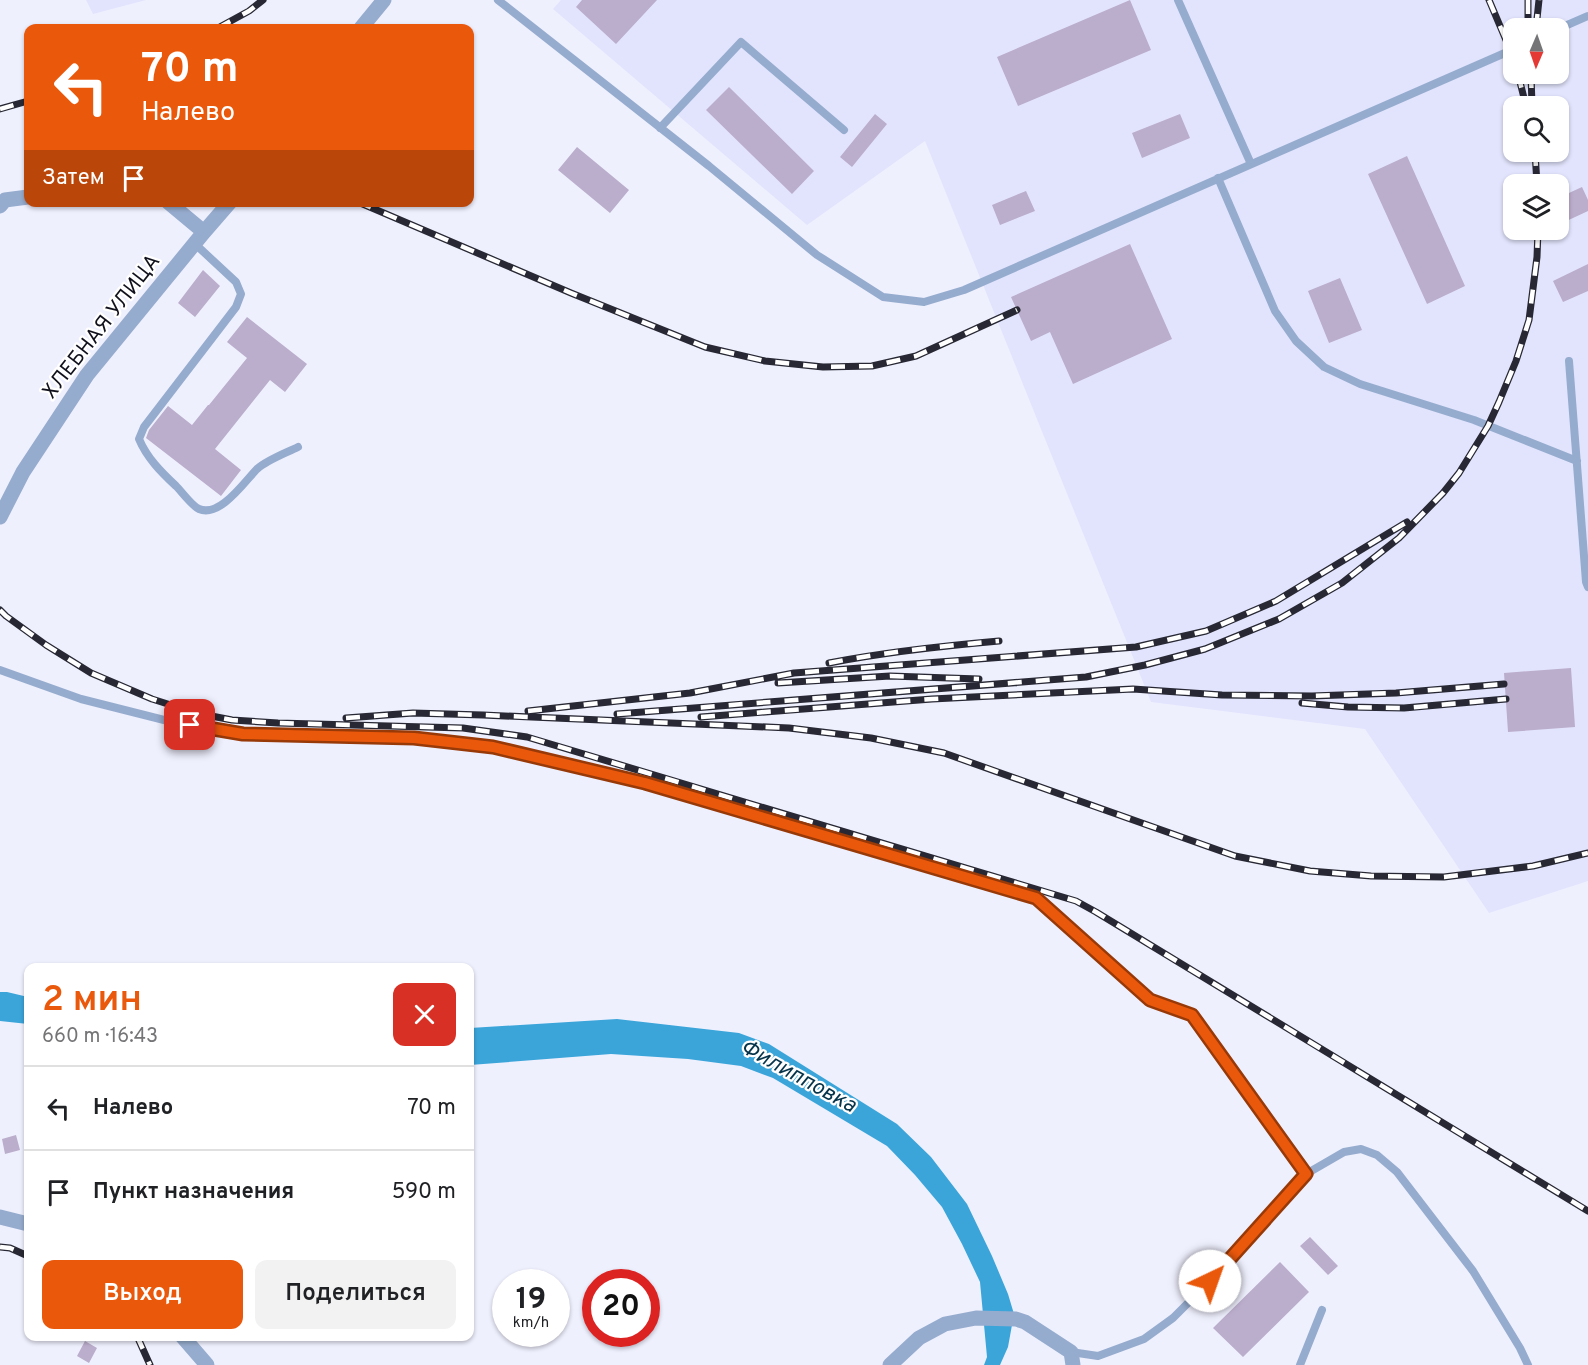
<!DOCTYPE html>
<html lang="ru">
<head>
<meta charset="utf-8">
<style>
	body { margin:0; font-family:Overpass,sans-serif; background:#f2f2f2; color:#202124; height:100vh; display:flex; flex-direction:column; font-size:22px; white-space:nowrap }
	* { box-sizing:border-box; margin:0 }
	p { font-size:20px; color:#757577 }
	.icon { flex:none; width:33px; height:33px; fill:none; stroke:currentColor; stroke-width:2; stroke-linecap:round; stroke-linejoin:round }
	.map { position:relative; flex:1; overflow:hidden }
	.sheet { position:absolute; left:24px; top:963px; width:450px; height:378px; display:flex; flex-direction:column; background:#fff; border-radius:12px; box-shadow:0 2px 4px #0004 }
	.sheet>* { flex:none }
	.top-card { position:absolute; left:24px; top:24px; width:450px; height:183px; border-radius:12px; box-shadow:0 2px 4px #0004; background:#ea580c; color:#fff; overflow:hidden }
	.needle { width:39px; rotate:182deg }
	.tools { position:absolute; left:1503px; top:18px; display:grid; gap:12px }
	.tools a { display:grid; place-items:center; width:66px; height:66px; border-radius:12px; background:#fff; box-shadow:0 2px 4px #0004; font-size:30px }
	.speed { position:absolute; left:492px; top:1269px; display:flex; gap:12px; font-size:30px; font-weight:700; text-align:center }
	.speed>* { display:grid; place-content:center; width:78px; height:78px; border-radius:50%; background:#fff; box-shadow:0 2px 4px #0004; line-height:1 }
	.speed small { font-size:15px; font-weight:400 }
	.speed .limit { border:9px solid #d22; background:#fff; color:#111 }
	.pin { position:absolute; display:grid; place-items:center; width:51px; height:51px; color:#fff; margin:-26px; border-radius:12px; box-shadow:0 3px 9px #0006 }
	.me { position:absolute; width:66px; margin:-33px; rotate:42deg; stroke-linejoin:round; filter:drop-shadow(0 0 4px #0008) }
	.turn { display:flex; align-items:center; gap:21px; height:126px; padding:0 18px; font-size:27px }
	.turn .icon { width:78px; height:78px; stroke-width:2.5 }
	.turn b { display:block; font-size:42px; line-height:51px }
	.then { display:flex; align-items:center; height:57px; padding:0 18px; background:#0003; gap:12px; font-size:22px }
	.round { display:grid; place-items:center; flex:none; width:63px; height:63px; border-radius:12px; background:#f2f2f2 }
	.headline { display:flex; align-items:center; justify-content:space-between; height:102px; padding:0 18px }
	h1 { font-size:36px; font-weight:600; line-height:45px; color:#ea580c }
	.cta { display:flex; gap:12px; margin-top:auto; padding:12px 18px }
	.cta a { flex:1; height:69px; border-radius:12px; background:#ea580c; color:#fff; font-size:24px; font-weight:600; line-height:69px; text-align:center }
	.cta a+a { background:#f2f2f2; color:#202124 }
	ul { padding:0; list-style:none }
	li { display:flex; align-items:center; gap:18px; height:84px; padding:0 18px; border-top:2px solid #e0e0e0 }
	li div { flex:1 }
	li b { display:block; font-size:22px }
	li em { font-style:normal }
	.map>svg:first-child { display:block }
</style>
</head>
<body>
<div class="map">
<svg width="1588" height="1365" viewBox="0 0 1588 1365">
	<rect width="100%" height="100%" fill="#eff0fe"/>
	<path fill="#e2e4fd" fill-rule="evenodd" d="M86,0h60l-53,14z
		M561,0h1027v881l-99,32 -124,-184 -214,-27 -226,-561 -118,84 -254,-216zM1514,28h44v46h-44zM1514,106h44v46h-44zM1514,184h44v46h-44z"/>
	<path fill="#3ba5da" d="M0,992h7l21,5v27l-28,-3z
		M617,1019l122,14 30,11 128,80 34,33 36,47 25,52 16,38 6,20 -6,33 -8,18h-16l3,-8 -7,-75 -18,-38 -20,-37 -27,-32 -28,-29 -114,-68 -32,-12 -53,-7 -77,-5 -141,11v-37z"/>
	<path fill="#bbadcc" d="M582,0h75l-41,44 -40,-37z
		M1130,0l21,50 -133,56 -21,-49z
		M729,87l85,84 -22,23 -86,-84z
		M875,114l12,10 -35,43 -12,-10z
		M1180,114l10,24 -48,20 -10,-25z
		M577,147l52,43 -19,23 -52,-43z
		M1407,156l58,130 -38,18 -59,-130z
		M1582,187l6,13v11l-30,14v-27z
		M1026,191l9,20 -35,14 -8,-20z
		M1130,244l42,95 -99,45 -23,-52 -19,9 -20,-44z
		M1588,264v27l-25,11 -10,-21z
		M203,270l17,16 -25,31 -17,-14z
		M1340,278l22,52 -33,13 -21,-52z
		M247,317l60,47 -22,28 -15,-12 -55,69 26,21 -20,26 -75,-58 3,-8 19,-24 24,19 16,-20h1l38,-47 -20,-16z
		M1571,668l4,59 -67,5 -4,-59z
		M16,1135l4,15 -15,4 -3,-15z
		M1310,1237l28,29 -10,9 -28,-29z
		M1280,1262l29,30 -66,65 -30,-29z
		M85,1341l12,7 -8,15 -12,-7z"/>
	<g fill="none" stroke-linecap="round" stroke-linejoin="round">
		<path stroke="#96acce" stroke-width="8" d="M498,0l211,166 108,89 66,42 41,5 40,-12 550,-241
			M1178,0l73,164
			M1558,29l30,-13
			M660,128l81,-86 103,88
			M1218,178l57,133 21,30 28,26 36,17 114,36 103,41
			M194,243l42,39 5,12 -5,13 -92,120 -5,12c8,19 22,33 37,47 6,6 16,20 23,23 21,9 46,-28 58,-40 10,-9 29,-16 41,-22
			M1569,361l17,221 2,5
			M0,670l81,29 91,23 71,12 171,4 79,9 152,36 391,115 114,102 42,15 114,159
			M1071,1352l27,4 46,-17 29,-21 37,-37 96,-107 38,-22 17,-3 16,6 20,17 76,99 47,77 8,17
			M1300,1365l22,-55"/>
		<path stroke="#96acce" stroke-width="15" d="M361,28l23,-28
			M168,202l36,30
			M0,206l5,-6 23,-3
			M0,517l23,-45 64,-97 117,-143 26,-30
			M0,1217l28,7
			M182,1336l25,29
			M890,1365l29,-27 26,-14 31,-6 40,1 9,3 46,30 2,13"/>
		<defs>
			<path id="rail" d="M1489,0l25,59
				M1528,0v28
				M218,28l31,-17 14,-11
				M1536,28l3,-28
				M1518,74l8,32
				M1531,74l1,32
				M0,109l28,-8
				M1535,152l2,32
				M358,202l213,91 134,54 60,14 58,6 49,-1 44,-10 101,-46
				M0,610l6,6 40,29 45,28 61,26 44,14 36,7 46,3 185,5 64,9 549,164 20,11 492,299
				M829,663c56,-11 113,-17 170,-22
				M778,683l112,-7 89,3
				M1302,703l46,4 56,1 102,-9
				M528,711l162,-18 104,-20 342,-26 70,-16 70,-30 131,-79
				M617,714l469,-37 59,-12 60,-16 74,-30 63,-36 57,-45 44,-45 16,-20 29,-47 11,-24 17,-41 13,-41 8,-63 1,-27
				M701,717l231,-18 201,-10 89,6 90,1 84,-3 108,-9
				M346,718l67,-5 70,2 306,13 82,10 73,15 291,103 75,15 61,5 73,1 89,-11 55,-13
				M0,1247l10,1 18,8
				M137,1336l13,29"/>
		</defs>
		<use href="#rail" stroke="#272833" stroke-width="7"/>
		<use href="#rail" stroke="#fff" stroke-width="4.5" stroke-dasharray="14" stroke-linecap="butt"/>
	</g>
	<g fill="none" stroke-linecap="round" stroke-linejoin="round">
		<defs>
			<path id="route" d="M190,725l53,9 171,4 79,9 152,36 391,115 114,102 42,15 114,159 -96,107"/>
		</defs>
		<use href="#route" stroke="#983908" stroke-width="15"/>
		<use href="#route" stroke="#ea580c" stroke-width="10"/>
	</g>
	<g text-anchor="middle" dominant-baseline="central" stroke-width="4.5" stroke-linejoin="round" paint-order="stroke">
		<g font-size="21" fill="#10111c" stroke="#fff">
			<text transform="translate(102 327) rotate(-52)">ХЛЕБНАЯ УЛИЦА</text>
		</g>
		<g font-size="22" font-style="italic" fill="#06344a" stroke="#fff">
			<text transform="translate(798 1077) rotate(29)">Филипповка</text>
		</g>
	</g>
</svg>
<div class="tools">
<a><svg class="needle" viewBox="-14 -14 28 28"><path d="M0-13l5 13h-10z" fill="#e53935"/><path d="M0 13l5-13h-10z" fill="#757577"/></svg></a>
<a><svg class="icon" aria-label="search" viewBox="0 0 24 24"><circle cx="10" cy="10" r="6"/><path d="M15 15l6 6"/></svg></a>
<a><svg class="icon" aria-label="layers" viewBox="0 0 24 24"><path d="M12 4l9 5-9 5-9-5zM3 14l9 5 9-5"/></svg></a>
</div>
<div class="speed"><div>19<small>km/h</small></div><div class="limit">20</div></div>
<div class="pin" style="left:190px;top:725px;background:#d93025"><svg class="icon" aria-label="arrive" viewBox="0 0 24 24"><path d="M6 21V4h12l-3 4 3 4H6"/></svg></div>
<svg class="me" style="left:1210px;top:1281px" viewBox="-20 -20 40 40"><circle r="19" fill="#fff"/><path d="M0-13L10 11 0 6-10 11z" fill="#ea580c"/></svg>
<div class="top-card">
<div class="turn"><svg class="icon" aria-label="left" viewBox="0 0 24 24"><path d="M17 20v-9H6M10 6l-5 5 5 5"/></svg><div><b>70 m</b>Налево</div></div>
<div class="then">Затем<svg class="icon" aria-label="arrive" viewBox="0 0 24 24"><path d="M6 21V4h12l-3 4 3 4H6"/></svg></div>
</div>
<section class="sheet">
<div class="headline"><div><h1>2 мин</h1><p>660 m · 16:43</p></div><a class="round" style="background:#d93025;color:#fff"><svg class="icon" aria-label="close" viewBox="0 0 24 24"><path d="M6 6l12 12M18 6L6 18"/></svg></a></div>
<ul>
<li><svg class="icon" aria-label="left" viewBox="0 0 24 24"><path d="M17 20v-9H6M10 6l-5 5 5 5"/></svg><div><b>Налево</b></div><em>70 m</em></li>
<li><svg class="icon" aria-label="arrive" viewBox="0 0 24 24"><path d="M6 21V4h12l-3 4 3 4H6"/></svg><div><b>Пункт назначения</b></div><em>590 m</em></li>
</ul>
<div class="cta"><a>Выход</a><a>Поделиться</a></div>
</section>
</div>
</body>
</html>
